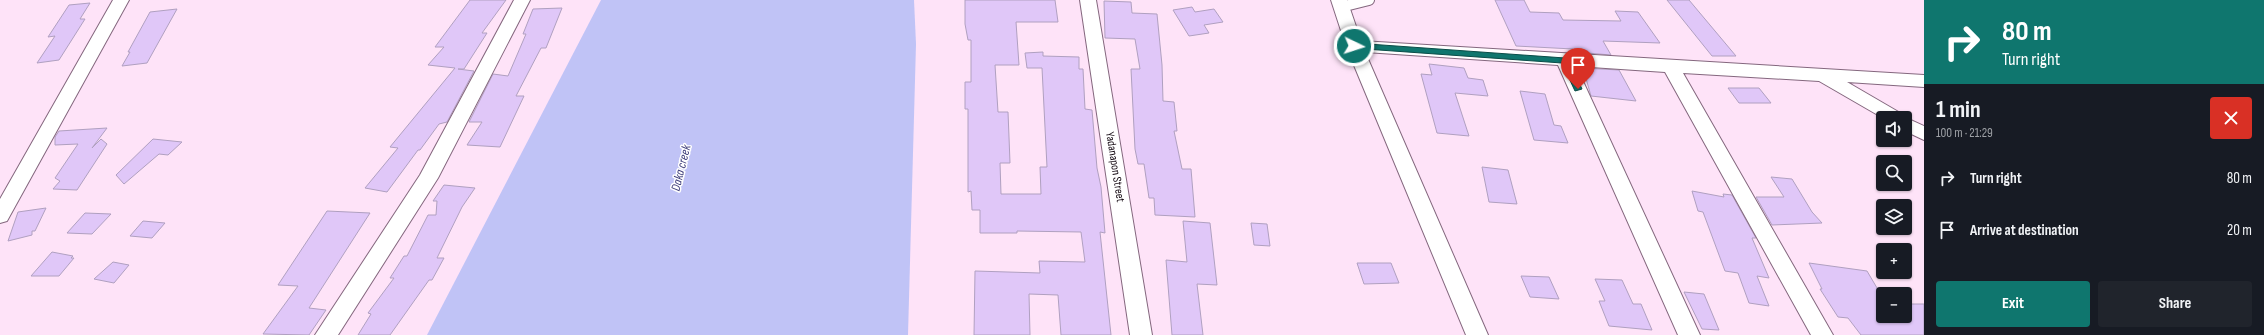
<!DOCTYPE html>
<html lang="en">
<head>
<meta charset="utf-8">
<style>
	body { margin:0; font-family:"Sofia Sans Condensed",sans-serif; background:#20242c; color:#f1f3f6; height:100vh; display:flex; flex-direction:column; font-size:15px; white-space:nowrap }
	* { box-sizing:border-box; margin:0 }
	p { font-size:13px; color:#9ea1a6 }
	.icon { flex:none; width:22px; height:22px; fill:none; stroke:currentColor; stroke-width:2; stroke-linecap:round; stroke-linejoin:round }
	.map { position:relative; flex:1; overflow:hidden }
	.details { display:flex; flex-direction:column; background:#171b24; width:340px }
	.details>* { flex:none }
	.guide { background:#0f766e; color:#fff; overflow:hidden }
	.buttons { position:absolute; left:1876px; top:111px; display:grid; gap:8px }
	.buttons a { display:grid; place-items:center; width:36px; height:36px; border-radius:4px; background:#171b24; box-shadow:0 1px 3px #0004; font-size:20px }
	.pin { position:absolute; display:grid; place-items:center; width:34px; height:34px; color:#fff; margin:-41px -17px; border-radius:50% 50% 50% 0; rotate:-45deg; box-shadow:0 0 4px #0007 }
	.pin .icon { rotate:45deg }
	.me { position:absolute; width:44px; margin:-22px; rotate:94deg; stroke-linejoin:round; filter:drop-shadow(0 0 3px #0008) }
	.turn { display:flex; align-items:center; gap:14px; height:84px; padding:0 12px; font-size:18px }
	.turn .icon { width:52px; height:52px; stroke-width:2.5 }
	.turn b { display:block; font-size:28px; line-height:34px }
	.round { display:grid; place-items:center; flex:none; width:42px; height:42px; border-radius:4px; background:#20242c }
	.summary { display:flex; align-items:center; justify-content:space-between; height:68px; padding:0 12px }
	h1 { font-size:24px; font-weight:700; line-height:30px }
	.button { display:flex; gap:8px; margin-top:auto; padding:8px 12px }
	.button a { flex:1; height:46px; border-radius:4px; background:#0f766e; color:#fff; font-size:16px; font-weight:700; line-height:46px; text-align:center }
	.button a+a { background:#20242c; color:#f1f3f6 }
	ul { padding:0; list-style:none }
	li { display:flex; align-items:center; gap:12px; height:52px; padding:0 12px }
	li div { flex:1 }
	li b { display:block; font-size:15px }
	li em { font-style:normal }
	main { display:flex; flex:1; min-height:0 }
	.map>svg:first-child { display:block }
</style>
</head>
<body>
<main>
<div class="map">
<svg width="1924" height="335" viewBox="0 0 1924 335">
	<rect width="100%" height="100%" fill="#fee3f8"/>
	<path fill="#c0c3f6" d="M601,0h313l2,44 -8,291h-481z"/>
	<path fill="#e0c7f8" stroke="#b0a0c0" d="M470,0h36l-24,33h5l-23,36h-6l16,2 -27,51 -8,2 -19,26h-2l-31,42 -22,-4 33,-40 -8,-1 65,-79 -27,-3 16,-18h-9z
		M965,0h90l3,22h-42l3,43h-24l3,47h10l1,25 1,26h-10l1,31h40l-1,-27h7l-5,-99h-15l-2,-15 18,-1v4l36,1v12h4l2,40 7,1 5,58 4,19 4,46 -5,-1 11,103h-50l-3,-40 -29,-1 1,41h-56l1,-64 65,2 -1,-12 46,1 -4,-30 -64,-1v2h-37v-23h-8l-1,-19 -3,1v-83h-3v-27h6v-42h-3l-3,-16z
		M1495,0h29l6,12 29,1 4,7 58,1 -6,-10 23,1 22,31 -57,-2 8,14 -36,-3 -2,-3 -57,-3z
		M1667,0h22l47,56h-24z
		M1104,1l27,1 1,11 25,1 5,51 1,36 11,1 3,29h-3l8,38h9l4,48 -40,-2 -1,-17h-5l-5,-34h-6l-3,-15 -4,-80h9l-5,-30 -30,-1z
		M90,3l-10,16h5l-26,41 -22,3 18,-27 -7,1 21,-32z
		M1192,7l3,5 19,-3 9,13 -19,3 5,8 -20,3 -16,-26z
		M562,8l-16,40h-5l-25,48h8l-24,51 -33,-2 15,-23h-13l24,-48 15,2 18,-42h-3l10,-25z
		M177,9l-30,54 -25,3 8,-14h-2l22,-40z
		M1429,64l35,4 4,10 15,2 5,16 -33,-3 14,43 -32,-3 -16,-59 11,1z
		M1583,68l36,2 17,31 -45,-5z
		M1728,88h31l12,15h-32z
		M1520,91l25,3 9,31 7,1 7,17 -34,-3z
		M107,128l-15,20 9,-9 6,5 -30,46 -24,-1 7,-8 -5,-3 23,-34 -23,1v-8l4,-6z
		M153,139l29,3 -14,13 -9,-1 -35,30 -8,-9z
		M1482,167l26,3 9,34 -28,-2z
		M1771,177l21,2 20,33 10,11 -50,2 -16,-28h28z
		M444,185l31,3 -13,19 -25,51h7l-12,22h-3l-39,55h-32l13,-21 -3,-1 26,-35h-4l14,-22h3l21,-41h8l1,-14h-4z
		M1692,191l32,6 -1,-3 9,1 24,43h-4l17,40 -12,-2 12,30 -20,-3 -11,-30 -13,-2 -22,-59 -5,-1z
		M46,208l-11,23h-3v4l-24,6 10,-29z
		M327,211l43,2 -61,95 17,2 -17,25 -46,-1 35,-48 -20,-1z
		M85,213l26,1 -19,20 -25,-1z
		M143,221l22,2 -13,15 -22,-2z
		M1183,221l27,2 7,62 -20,-1 6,51h-31l-6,-75 21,2z
		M1251,223l16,1 3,22 -16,-1z
		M52,252l21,4 -2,2h3l-15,18h-28z
		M113,262l16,3 -15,18 -20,-4z
		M1357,263h34l8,20 -35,1z
		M1809,263l58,8 13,22 5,1h-2v22h22v-12h19v31h-63l-13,-17 -10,-1 -18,-28h2z
		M1521,276l28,1 10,22 -29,-2z
		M1595,279l27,1 11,24h8l11,26 -43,-4 -10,-25h6z
		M1684,292l20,2 15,36 -17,-1z"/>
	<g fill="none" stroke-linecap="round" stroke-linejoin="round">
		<defs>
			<path id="lane" d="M1341,7l28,-7"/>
			<path id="street" d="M113,0h16l-122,221 -7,2v-24z
				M514,0h16l-92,178 -100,157h-23l105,-160z
				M1080,0h16l56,335h-22z
				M1331,0h16l14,41 563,34v12l-77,-5 55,32 2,3 20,9v14l-19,-9v-13h-22l-64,-37 -136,-8 150,262h-22l-146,-263 -89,-6 124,269h-22l-120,-270 -193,-13 123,283h-22l-120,-289z"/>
		</defs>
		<use href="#lane" stroke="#84677e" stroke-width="12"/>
		<use href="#street" stroke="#84677e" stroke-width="2"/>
		<use href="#lane" stroke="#fff" stroke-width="10"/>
		<use href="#street" fill="#fff" fill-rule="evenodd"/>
	</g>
	<path fill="#0f766e" stroke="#0a4d48" d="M1354,43l211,15 4,3 13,28 -7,2 -13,-28 -211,-15v-4z"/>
	<g text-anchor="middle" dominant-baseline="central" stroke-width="3" stroke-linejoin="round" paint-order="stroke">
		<g font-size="12" fill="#140912" stroke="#fff">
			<text transform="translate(1115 167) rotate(81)">Yadanapon Street</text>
		</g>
		<g font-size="13" font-style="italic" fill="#3d3c79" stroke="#fff">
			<text transform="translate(681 168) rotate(-76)">Daka creek</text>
		</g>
	</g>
</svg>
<div class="buttons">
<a><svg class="icon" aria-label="sound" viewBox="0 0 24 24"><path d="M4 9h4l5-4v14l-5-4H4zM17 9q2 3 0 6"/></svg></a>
<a><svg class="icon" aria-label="search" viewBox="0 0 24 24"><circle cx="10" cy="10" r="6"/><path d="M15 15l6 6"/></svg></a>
<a><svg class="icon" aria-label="layers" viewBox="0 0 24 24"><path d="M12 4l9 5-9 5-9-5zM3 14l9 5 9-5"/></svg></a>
<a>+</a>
<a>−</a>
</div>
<div class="pin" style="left:1578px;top:89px;background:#d93025"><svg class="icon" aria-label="arrive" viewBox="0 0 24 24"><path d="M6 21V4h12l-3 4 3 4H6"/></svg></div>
<svg class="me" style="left:1354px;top:46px" viewBox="-20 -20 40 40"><circle r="17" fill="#0f766e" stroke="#fff" stroke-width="3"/><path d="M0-11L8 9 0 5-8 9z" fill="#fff"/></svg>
</div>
<section class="details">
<div class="guide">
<div class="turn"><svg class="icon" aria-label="right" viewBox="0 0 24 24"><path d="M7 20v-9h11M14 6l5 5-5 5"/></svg><div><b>80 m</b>Turn right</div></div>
</div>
<div class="summary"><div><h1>1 min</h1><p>100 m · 21:29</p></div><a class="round" style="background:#d93025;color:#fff"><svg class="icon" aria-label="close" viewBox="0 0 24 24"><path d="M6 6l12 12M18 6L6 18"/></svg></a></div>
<ul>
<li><svg class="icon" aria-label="right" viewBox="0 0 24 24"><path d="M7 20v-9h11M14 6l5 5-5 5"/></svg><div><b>Turn right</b></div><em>80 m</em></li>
<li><svg class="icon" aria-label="arrive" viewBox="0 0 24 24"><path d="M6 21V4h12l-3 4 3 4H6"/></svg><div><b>Arrive at destination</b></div><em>20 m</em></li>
</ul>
<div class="button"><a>Exit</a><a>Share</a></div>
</section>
</main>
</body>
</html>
